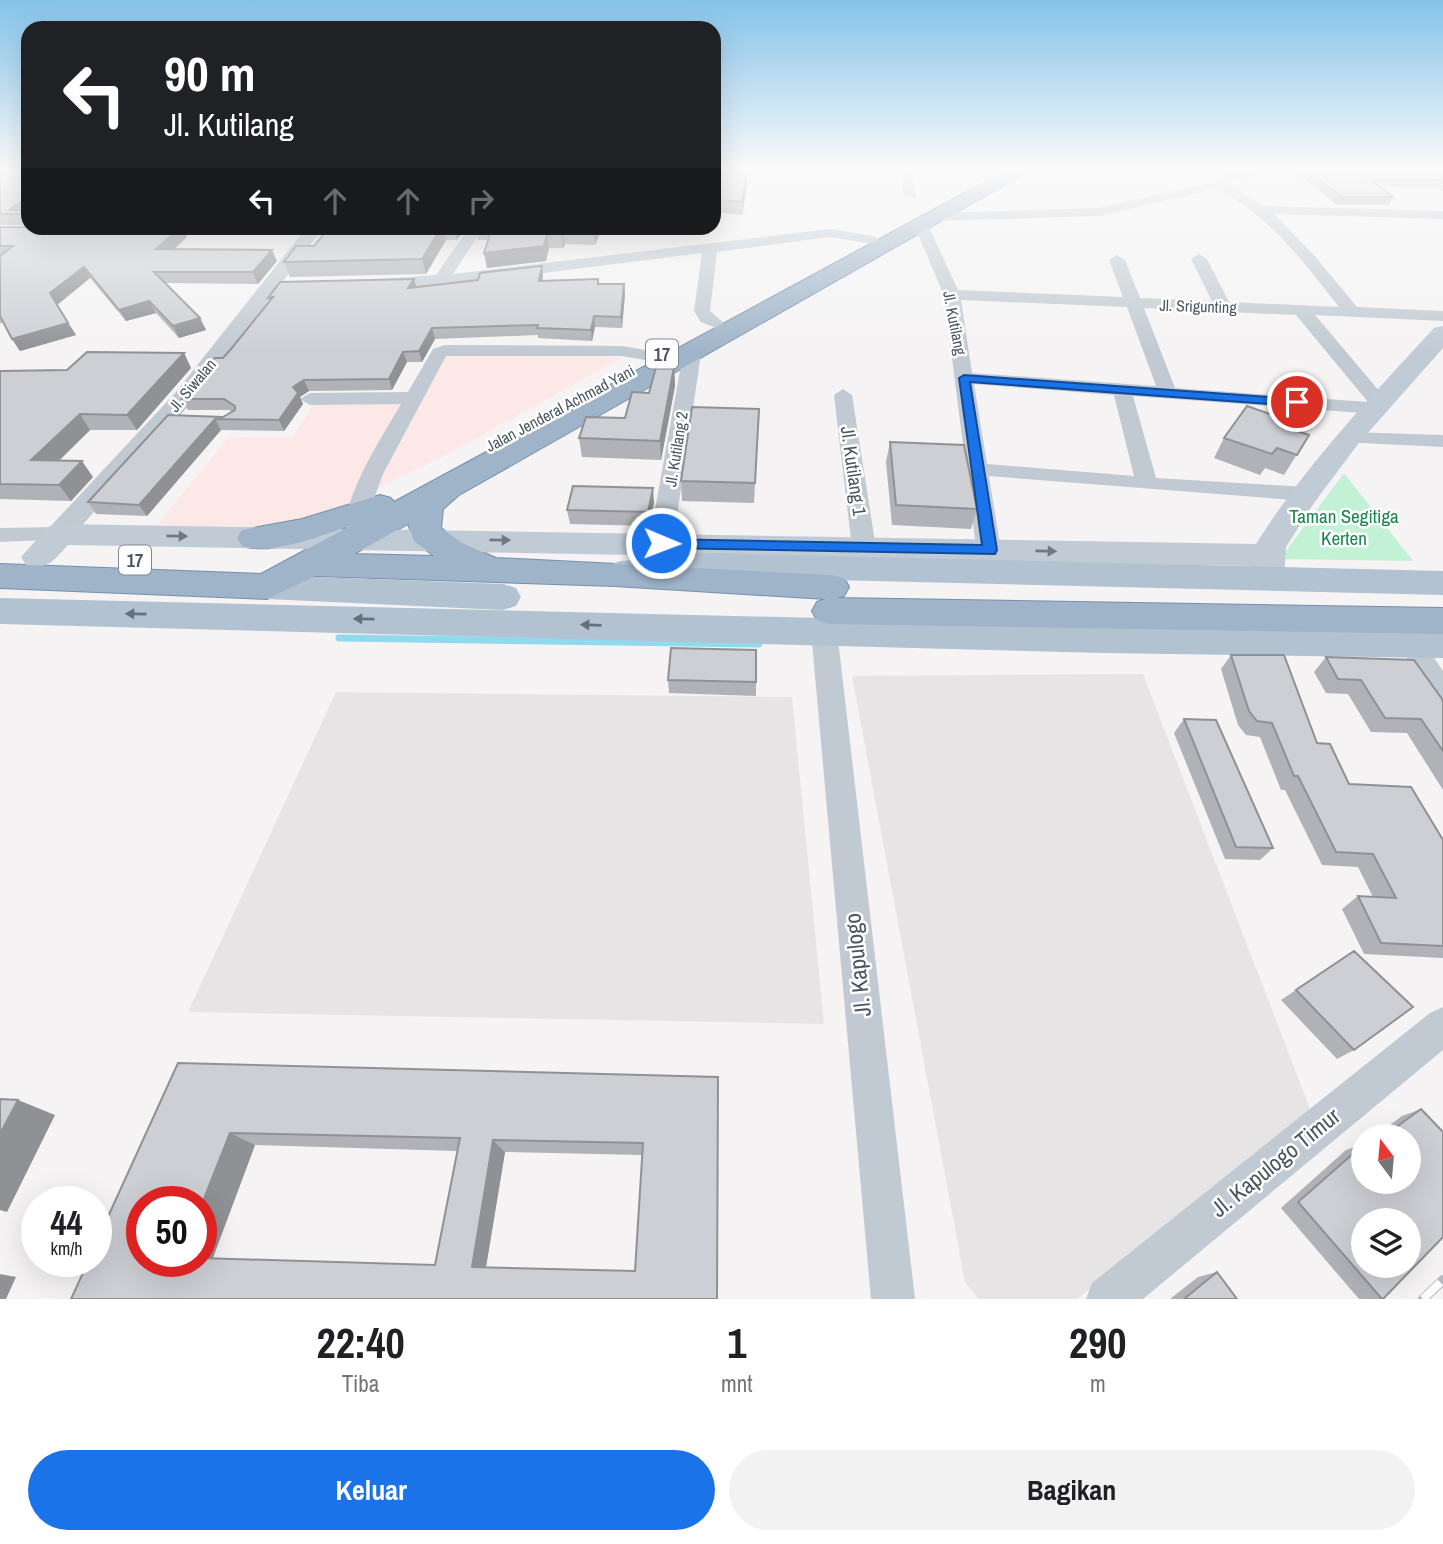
<!DOCTYPE html>
<html lang="id">
<head>
<meta charset="utf-8">
<style>
	body { margin:0; font-family:"Archivo Narrow",sans-serif; background:#f2f2f2; color:#202124; height:100vh; display:flex; flex-direction:column; font-size:26px; white-space:nowrap }
	* { box-sizing:border-box; margin:0 }
	p { font-size:23px; color:#757577 }
	.icon { flex:none; width:38px; height:38px; fill:none; stroke:currentColor; stroke-width:2; stroke-linecap:round; stroke-linejoin:round }
	.map { position:relative; height:1299px; overflow:hidden }
	.details { display:flex; flex-direction:column; background:#fff; flex:1 }
	.details>* { flex:none }
	.hud { position:absolute; left:21px; top:21px; width:700px; height:214px; border-radius:21px; box-shadow:0 7px 28px #0002; background:#202124; color:#fff; overflow:hidden }
	.needle { width:46px; rotate:344deg }
	.controls { position:absolute; left:1351px; top:1124px; display:grid; gap:14px }
	.controls a { display:grid; place-items:center; width:70px; height:70px; border-radius:50%; background:#fff; box-shadow:0 7px 28px #0002; font-size:35px }
	.speed { position:absolute; left:21px; top:1186px; display:flex; gap:14px; font-size:35px; font-weight:700; text-align:center }
	.speed>* { display:grid; place-content:center; width:91px; height:91px; border-radius:50%; background:#fff; box-shadow:0 7px 28px #0002; line-height:1 }
	.speed small { font-size:18px; font-weight:400 }
	.speed .limit { border:10px solid #d22; background:#fff; color:#111 }
	.pin { position:absolute; display:grid; place-items:center; width:60px; height:60px; color:#fff; margin:-30px; border:4px solid #fff; border-radius:50%; box-shadow:0 2px 7px #0007 }
	.me { position:absolute; width:77px; margin:-38px; rotate:91deg; stroke-linejoin:round; filter:drop-shadow(0 0 5px #0008) }
	.turn { display:flex; align-items:center; gap:24px; height:147px; padding:0 28px; font-size:32px }
	.turn .icon { width:91px; height:91px; stroke-width:2.5 }
	.turn b { display:block; font-size:49px; line-height:60px }
	.lanes { display:flex; align-items:center; height:66px; padding:0 28px; background:#0003; justify-content:center; gap:35px; direction:ltr }
	.lanes .off { opacity:.35 }
	.eta { display:flex; justify-content:space-evenly; align-items:center; height:119px; text-align:center }
	.eta b { font-size:42px; font-weight:700; line-height:49px }
	.action { display:flex; gap:14px; margin-top:auto; padding:14px 28px }
	.action a { flex:1; height:80px; border-radius:42px; background:#1a73e8; color:#fff; font-size:28px; font-weight:700; line-height:80px; text-align:center }
	.action a+a { background:#f2f2f2; color:#202124 }
	.map>svg:first-child { display:block }
</style>
</head>
<body>
<div class="map">
<svg width="1443" height="1299" viewBox="0 0 1443 1299">
	<rect width="100%" height="100%" fill="#f5f3f3"/>
	<path fill="#e6e4e5" d="M1143,674l169,440 -235,185h-98l-14,-17 -113,-606z
		M336,692l456,5 32,327 -636,-12z"/>
	<path fill="#fce8e6" d="M447,355l176,2 -177,98 -149,73 -140,-3 72,-88 63,1 24,-37 100,2z"/>
	<path fill="#c3f1d5" d="M1344,473l69,88 -133,-2z"/>
	<g fill="none" stroke-linecap="round" stroke-linejoin="round">
		<path stroke="#90daee" stroke-width="7" d="M339,638l420,6"/>
		<defs>
			<path id="trunk" d="M1005,171h24l-570,324 -16,14 -2,19 21,15 34,15 335,17 13,3 5,9 -5,9 -8,2 607,10v26l-613,-10 -13,-4 -5,-9 5,-9 9,-3 -211,-13 -300,-10 -48,23 -267,-11v-24l261,10 91,-49c-32,11 -77,30 -110,21l-5,-8 5,-8 60,-11 78,-24 11,3 3,4zM408,524l6,17 20,15 -80,-2z"/>
		</defs>
		<use href="#trunk" stroke="#7690ad" stroke-width="2"/>
		<path fill="#c1cad2" fill-rule="evenodd" d="M901,171h12l3,28 -12,-3z
			M1275,171l-41,8 -6,5 36,22 179,5v8l-169,-5 39,40 44,53 86,4v10l-128,-6 71,84 3,4 -7,9 -7,2 -242,-18 23,82 150,9 11,7 -11,7 -317,-25 10,63 9,33 -4,6h-16l-13,-39 -31,-244 -30,-70 2,-3 12,3 30,65 165,7 -14,-37 8,-5 8,5 15,38 72,3 -21,-42 8,-5 8,5 22,43 110,5c-36,-46 -69,-91 -122,-118l-119,27 -163,5 -7,-4 7,-4 163,-5 117,-26 15,-10zM961,300l166,7 29,79 -184,-13zM1144,308l152,7 72,87 -193,-14zM974,384l140,11 20,81 -147,-12z
			M144,228h173l2,2 -7,4h-163l-5,-1z
			M469,228h14l-30,46 377,-45 43,7 7,4 -7,4 -43,-7 -113,15 -7,59 14,12 -8,5 -15,-6 -7,-11 8,-58 -262,33 -61,3 -8,-5 8,-5 57,-4z
			M445,345l177,1 41,7 3,4 -9,5 -35,-6h-176l-63,118 -13,36v26l-4,5h-16c-19,-29 36,-110 51,-137l-91,1 -10,-6 10,-6 98,-1 25,-43z
			M692,349l9,5 -28,189 -4,5h-16l-4,-5 34,-189z
			M843,389l9,6 24,153 -4,5h-16l-4,-5 -18,-153z
			M1348,432l95,3v12l-102,-5 -3,-4 3,-4z
			M59,527l8,2 3,5 -3,5 -67,3v-14z
			M824,622l9,2 4,7 78,668h-44l-60,-668 4,-7z
			M1411,634l9,3 23,34v56l-10,-3 -16,-50 -19,-30 4,-7z
			M1443,1007v43l-300,249h-57l6,-16 338,-270z"/>
		<path fill="#c1cad2" fill-rule="evenodd" d="M306,228h17l-131,174 -123,138 -10,3 -10,-3 -4,-6 4,-6 127,-136z"/>
		<path fill="#c1cbd6" fill-rule="evenodd" d="M1443,326v22l-85,96 -44,59 -28,44 -2,31 -5,8 -12,4 -12,-4 -5,-8 1,-12 -1183,-21c-14,15 -21,26 -42,20l-5,-8 27,-30 11,-3 1197,20c50,-80 115,-147 178,-216z"/>
		<path fill="#b3c2d1" fill-rule="evenodd" d="M710,553l733,18v24l-733,-18 -89,8 -12,-4 -6,-8 6,-8 12,-4z
			M267,575l236,9 13,4 5,9 -5,9 -13,4 -236,-11 -13,-3 -5,-9 5,-9z
			M0,598l1105,27 338,5v28l-338,-5 -1105,-29z"/>
		<use href="#trunk" fill="#9fb4c9" fill-rule="evenodd"/>
		<defs>
			<path id="rail" d="M1423,1299l20,-19"/>
		</defs>
		<use href="#rail" stroke="#b5b8bd" stroke-width="10"/>
		<use href="#rail" stroke="#fff" stroke-width="8" stroke-dasharray="24" stroke-linecap="butt"/>
	</g>
	<path fill="#b0b2b7" fill-rule="evenodd" d="M0,171h28v54h-28z
		M714,171l33,1v13l-5,30 -28,-3z
		M1295,171h148v20l-6,-3 -57,-1 13,10 -4,8h-52z
		M0,227l183,1 4,9 -13,12 103,12 -19,23 -92,-1 34,35 6,12 -27,8 -23,-25 -30,8 -36,-43 -33,27 19,30 -56,16 -8,-12 -8,-16h-4z
		M329,228h138l-10,12h-11l-20,34 -136,3 -6,-15 30,-16z
		M475,228h127l-7,17 -30,-1 -2,4h-14l-3,13 -59,7 -3,-15 4,-13h-10z
		M543,276l-1,5 56,-2 1,5h25l1,10 -3,34 -27,-1 -3,14 -54,-3v-3l-103,4 -13,23h-15l-15,28 -83,1 -9,6 3,7 -19,27 -63,-1 -74,86 -51,-2 -8,-12 80,-87 55,2 9,-5 -3,-2h-41l-6,-11 41,-41 191,-79 2,8z
		M184,353l7,15 -54,62h-47l-31,31 34,16 -22,24 -71,-2v-128l67,-1z
		M674,367l1,19 -14,74 -79,-3 -3,-19 46,-20z
		M759,409l-5,94 -72,-2 -1,-20z
		M1290,428l19,7 -25,40 -19,-7 -5,7 -46,-17 10,-20z
		M890,442l87,67 -6,20 -79,-4 -6,-63z
		M654,502l-5,24 -79,-2 -3,-14z
		M1231,655l86,88 32,41 94,56v118l-79,-4 -22,-45 16,-13 15,1 -15,-30 -36,-2 -37,-75h-4l-21,-53 -14,-2 -8,-10 -17,-56z
		M1326,657l117,46v87l-36,-57 -36,-1 -23,-38 -22,-1 -12,-21z
		M668,680l88,2v14l-87,-3z
		M1184,719l89,129 -13,12 -35,-1 -51,-126z
		M1354,951v99l-17,9 -56,-59z
		M178,1063l540,14 -1,222h-646zM255,1145l202,6 -22,114 -222,-7zM505,1152l137,3 -7,116 -149,-4z
		M1421,1109l-38,190h-24l-78,-91 65,-58 17,-6v37l46,-45h-34l27,-20z
		M1217,1272l20,27h-67l28,-22z"/>
	<path fill="#909195" d="M747,172v13l-5,30v-13z
		M28,197v15l-19,-2z
		M180,228h3l4,9 -25,23 -6,-11z
		M441,228h2l3,12 -20,34 -4,-15z
		M454,228h13l-10,12z
		M594,228h8l-7,17 -2,-15z
		M563,230l2,14 -2,4 -2,-14z
		M547,234l2,14 -3,13 -59,7 -3,-15z
		M272,250l5,11 -19,23 -5,-12z
		M542,266l1,10 -3,15 -1,-10z
		M84,267l6,11 -33,27 -7,-12z
		M414,279l3,10 -9,-1z
		M624,284l1,10 -3,34 -1,-11z
		M149,301l7,12 -30,8 -7,-11z
		M594,316l1,11 -3,14 -1,-11z
		M200,318l6,12 -27,8 -6,-12z
		M68,323l8,12 -56,16 -8,-12z
		M432,328l3,11 -13,23 -3,-11z
		M403,352l4,10 -15,28 -3,-11z
		M184,353l7,15 -54,62 -10,-15z
		M674,367l1,19 -14,74 -1,-19z
		M304,380l5,11 -9,6 3,7 -19,27 -5,-11 14,-33z
		M80,414l10,16 -47,46 -12,-16z
		M215,419l6,11 -74,86 -8,-11z
		M82,461l11,16 -22,24 -12,-16z
		M653,488l1,14 -5,24 -1,-14z
		M18,1100l37,15 -48,97 -7,-2v-76z
		M230,1133l25,12 -45,120 -9,-3v-56z
		M493,1140l12,12 -20,121 -13,-6z
		M0,1274l16,3 -10,22h-6z"/>
	<path fill="#cdcfd5" stroke="#909195" stroke-width="2" fill-rule="evenodd" d="M0,171h28v26l-19,13h19v4h-28z
		M714,171l33,1 -5,30 -28,-3z
		M1309,171h134v9l-74,-1 24,18h-52z
		M0,227l180,1 -24,21 116,1 -19,22h-99l46,46 -27,8 -24,-25 -30,9 -35,-43 -34,26 18,30 -56,16 -12,-23v-60l13,-10h-13z
		M329,228h112l-19,31 -138,3 12,-16h18z
		M492,228h102l-1,2h-30l-2,4h-14l-3,12 -60,7z
		M542,266l-3,15 59,-2v5h26l-3,33 -27,-1 -3,14 -54,-2 1,-3 -106,3 -13,23 -16,1 -14,27 -85,1 -11,7 5,6 -19,27 -64,-1 -76,86 -51,-3 80,-87 55,2 12,-7v-4l-11,-7h-42l33,-41h8l8,-9 42,-52 -5,1 12,-16 134,-3 -6,9 70,-8 2,-7z
		M87,352l97,1 -57,62 -47,-1 -49,46 51,1 -23,24 -59,-1v-113l67,-1z
		M656,367h18l-14,74 -81,-3 7,-21 39,1 7,-26 17,1z
		M1247,406l46,16 -4,6 20,7 -12,20 -20,-7 -5,6 -48,-16z
		M692,407l67,2 -4,74 -74,-2z
		M890,442l74,3 13,64 -81,-4z
		M573,486l80,2 -5,24 -81,-2z
		M671,648l85,2v32l-88,-2z
		M1231,655h53l33,88 13,1 19,40 62,3 32,53v106l-62,-3 -23,-47 38,2 -23,-44 -37,-2 -38,-76h-4l-22,-53 -15,-2 -8,-10z
		M1326,657l88,3 28,39 1,4v48l-22,-32 -36,-1 -24,-38 -23,-1z
		M1184,719l32,1 57,128 -37,-1z
		M1354,951l59,56 -59,43 -58,-60z
		M178,1063l540,14 -1,222h-646l17,-37h8v-19zM230,1133l230,5 -25,127 -234,-7v4h-59v-60h59v4zM493,1140l150,3 -8,128 -163,-4z
		M0,1099l18,1 -18,34z
		M1421,1109l22,23v105l-60,62h-1l-84,-97 65,-57v36h46v-45h-25zM1363,1220h46v45h-46z
		M1217,1272l20,27h-53z"/>
	<defs><path id="oneway-solid" d="M-6-.8H1V-3.2L6.5 0L1 3.2V.8H-6Z" transform="scale(1.75)"/></defs>
	<g fill="#6e7984">
		<use href="#oneway-solid" transform="translate(177 536) rotate(1)"/>
		<use href="#oneway-solid" transform="translate(500 540) rotate(1)"/>
		<use href="#oneway-solid" transform="translate(1046 551) rotate(1)"/>
	</g>
	<g fill="#64717d">
		<use href="#oneway-solid" transform="translate(136 614) rotate(-179)"/>
		<use href="#oneway-solid" transform="translate(364 619) rotate(-179)"/>
		<use href="#oneway-solid" transform="translate(591 625) rotate(-178)"/>
	</g>
	<linearGradient id="sky" x2="0" y2="1"><stop stop-color="#85c3ea"/><stop offset="0.48" stop-color="#fafafa"/><stop offset="1" stop-color="#fafafa" stop-opacity="0"/></linearGradient>
	<rect width="1443" height="353" fill="url(#sky)"/>
	<path fill="#1a73e8" stroke="#114b97" stroke-width="2" d="M964,375l333,24 6,3 -6,4 -327,-24 27,168 -2,4 -334,-6 -7,-5 7,-4 321,6 -23,-167z"/>
	<g text-anchor="middle" dominant-baseline="central" stroke-width="5" stroke-linejoin="round" paint-order="stroke">
		<g font-size="16" fill="#4a5661" stroke="#fff">
			<text transform="translate(1198 306) rotate(2)">Jl. Srigunting</text>
			<text transform="translate(955 323) rotate(79)">Jl. Kutilang</text>
			<text transform="translate(192 385) rotate(-50)">Jl. Siwalan</text>
			<text transform="translate(560 408) rotate(-28)">Jalan Jenderal Achmad Yani</text>
			<text transform="translate(676 449) rotate(-81)">Jl. Kutilang 2</text>
		</g>
		<g fill="#fff" stroke="#808990" stroke-width="2">
			<rect x="646" y="339.5" width="32" height="29" rx="5"/>
			<rect x="119" y="545.5" width="32" height="29" rx="5"/>
		</g>
		<g font-size="18" font-weight="bold" fill="#4a5661">
			<text x="662" y="354">17</text>
			<text x="135" y="560">17</text>
		</g>
		<g font-size="19" fill="#4a5661" stroke="#fff">
			<text transform="translate(854 471) rotate(82)">Jl. Kutilang 1</text>
		</g>
		<g font-size="19" fill="#17864f" stroke="#fff">
			<text x="1344" y="516">Taman Segitiga<tspan x="1344" dy="22">Kerten</tspan></text>
		</g>
		<g font-size="23" fill="#4a5661" stroke="#fff">
			<text transform="translate(857 965) rotate(-96)">Jl. Kapulogo</text>
			<text transform="translate(1275 1162) rotate(-39)">Jl. Kapulogo Timur</text>
		</g>
	</g>
</svg>
<div class="controls">
<a><svg class="needle" viewBox="-14 -14 28 28"><path d="M0-13l5 13h-10z" fill="#e53935"/><path d="M0 13l5-13h-10z" fill="#757577"/></svg></a>
<a><svg class="icon" aria-label="layers" viewBox="0 0 24 24"><path d="M12 4l9 5-9 5-9-5zM3 14l9 5 9-5"/></svg></a>
</div>
<div class="speed"><div>44<small>km/h</small></div><div class="limit">50</div></div>
<div class="pin" style="left:1297px;top:402px;background:#d93025"><svg class="icon" aria-label="arrive" viewBox="0 0 24 24"><path d="M6 21V4h12l-3 4 3 4H6"/></svg></div>
<svg class="me" style="left:661px;top:543px" viewBox="-20 -20 40 40"><circle r="17" fill="#1a73e8" stroke="#fff" stroke-width="3"/><path d="M0-11L8 9 0 5-8 9z" fill="#fff"/></svg>
<div class="hud">
<div class="turn"><svg class="icon" aria-label="left" viewBox="0 0 24 24"><path d="M17 20v-9H6M10 6l-5 5 5 5"/></svg><div><b>90 m</b>Jl. Kutilang</div></div>
<div class="lanes"><svg class="icon" aria-label="left" viewBox="0 0 24 24"><path d="M17 20v-9H6M10 6l-5 5 5 5"/></svg><svg class="icon off" aria-label="ahead" viewBox="0 0 24 24"><path d="M12 20V5M6 11l6-6 6 6"/></svg><svg class="icon off" aria-label="ahead" viewBox="0 0 24 24"><path d="M12 20V5M6 11l6-6 6 6"/></svg><svg class="icon off" aria-label="right" viewBox="0 0 24 24"><path d="M7 20v-9h11M14 6l5 5-5 5"/></svg></div>
</div>
</div>
<section class="details">
<div class="eta">
<div><b>22:40</b><p>Tiba</p></div>
<div><b>1</b><p>mnt</p></div>
<div><b>290</b><p>m</p></div>
</div>
<div class="action"><a>Keluar</a><a>Bagikan</a></div>
</section>
</body>
</html>
